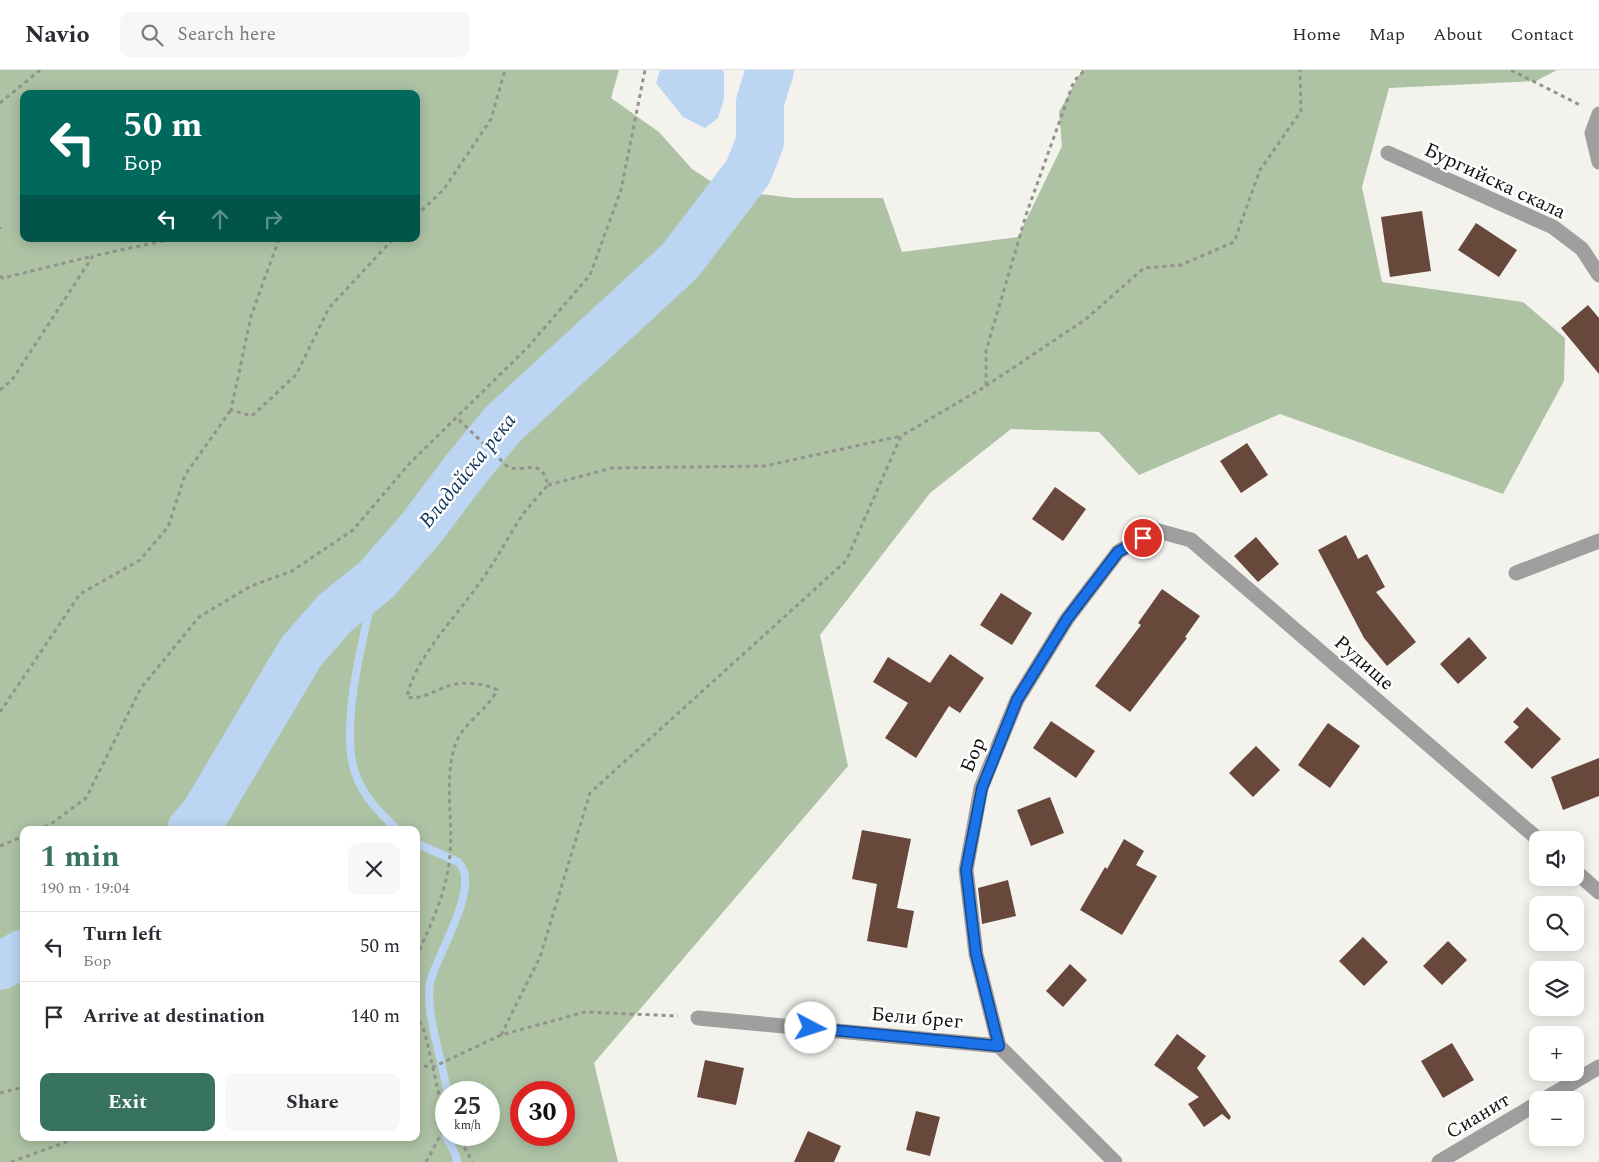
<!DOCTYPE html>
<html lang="en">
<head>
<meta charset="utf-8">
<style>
	body { margin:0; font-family:Spectral,serif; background:#f7f7f7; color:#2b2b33; height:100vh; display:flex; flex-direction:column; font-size:19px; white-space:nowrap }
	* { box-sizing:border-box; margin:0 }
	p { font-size:16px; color:#7c7c81 }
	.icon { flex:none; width:28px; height:28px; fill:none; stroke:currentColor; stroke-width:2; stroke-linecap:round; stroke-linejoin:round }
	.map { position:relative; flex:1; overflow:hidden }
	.details { position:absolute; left:20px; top:756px; width:400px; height:315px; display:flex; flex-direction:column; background:#fff; border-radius:10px; box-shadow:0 2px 12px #0003 }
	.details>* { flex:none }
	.guide { position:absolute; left:20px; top:20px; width:400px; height:152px; border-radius:10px; box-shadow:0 2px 12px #0003; background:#00695c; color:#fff; overflow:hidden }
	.controls { position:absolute; left:1529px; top:761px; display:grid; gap:10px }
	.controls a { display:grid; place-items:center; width:55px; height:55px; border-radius:10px; background:#fff; box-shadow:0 2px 12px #0003; font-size:25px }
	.speed { position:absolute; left:435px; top:1011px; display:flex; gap:10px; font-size:25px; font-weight:700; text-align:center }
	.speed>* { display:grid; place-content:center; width:65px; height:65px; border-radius:50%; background:#fff; box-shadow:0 2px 12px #0003; line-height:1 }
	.speed small { font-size:12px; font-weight:400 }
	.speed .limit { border:8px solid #d22; background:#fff; color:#111 }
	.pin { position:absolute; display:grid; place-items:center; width:42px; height:42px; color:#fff; margin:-21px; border:2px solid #fff; border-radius:50%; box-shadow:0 1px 5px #0007 }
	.me { position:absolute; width:55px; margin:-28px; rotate:95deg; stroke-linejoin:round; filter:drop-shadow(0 0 4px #0008) }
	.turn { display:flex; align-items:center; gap:18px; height:105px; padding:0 20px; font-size:22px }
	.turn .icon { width:65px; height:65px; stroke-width:2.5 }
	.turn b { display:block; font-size:35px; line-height:42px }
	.lanes { display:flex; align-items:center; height:48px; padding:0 20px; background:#0003; justify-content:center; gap:25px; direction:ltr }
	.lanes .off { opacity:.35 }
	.round { display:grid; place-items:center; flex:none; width:52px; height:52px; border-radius:10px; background:#f7f7f7 }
	.overview { display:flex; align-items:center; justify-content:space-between; height:85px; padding:0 20px }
	h1 { font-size:30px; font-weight:700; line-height:38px; color:#38735e }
	.button { display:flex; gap:10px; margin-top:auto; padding:10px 20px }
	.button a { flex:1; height:58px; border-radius:10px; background:#38735e; color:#fff; font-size:20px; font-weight:700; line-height:58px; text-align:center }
	.button a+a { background:#f7f7f7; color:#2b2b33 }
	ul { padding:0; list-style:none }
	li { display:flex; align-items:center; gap:15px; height:70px; padding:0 20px; border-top:1px solid #e1e1e2 }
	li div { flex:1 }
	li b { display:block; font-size:19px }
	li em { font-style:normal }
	header { display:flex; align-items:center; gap:30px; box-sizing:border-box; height:70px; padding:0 25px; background:#fff; border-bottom:1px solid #e1e1e2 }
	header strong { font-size:24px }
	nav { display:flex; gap:28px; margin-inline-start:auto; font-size:18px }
	.search { width:350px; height:45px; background:#f7f7f7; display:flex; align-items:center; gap:12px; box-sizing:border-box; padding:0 18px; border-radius:10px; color:#7c7c81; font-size:19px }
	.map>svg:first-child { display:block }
</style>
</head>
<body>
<header>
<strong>Navio</strong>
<div class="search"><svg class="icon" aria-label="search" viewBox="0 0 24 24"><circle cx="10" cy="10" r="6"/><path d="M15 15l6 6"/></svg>Search here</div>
<nav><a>Home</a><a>Map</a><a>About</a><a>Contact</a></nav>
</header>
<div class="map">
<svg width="1599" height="1092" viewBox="0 0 1599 1092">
	<rect width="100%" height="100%" fill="#f4f2ed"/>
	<path fill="#adc3a4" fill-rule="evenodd" d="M0,0h619l-8,28 48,34 33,37 32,21 70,8h89l19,54 116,-15 44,-91 -3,-34 23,-42h475l-21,11 -147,7 -27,99 20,95 141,20 42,36 -1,43 -61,113 -223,-80 -141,61 -40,-43 -88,-3 -81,64 -110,142 28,131 -254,297 24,99h-618zM24,24h392v145h-392zM24,760h392v308h-392zM446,1022h43v43h-43zM564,1022v43h-43v-43z"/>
	<path fill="#bcd5f3" d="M660,0h62l2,2v27l-6,19 -13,10 -22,-11 -27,-34z"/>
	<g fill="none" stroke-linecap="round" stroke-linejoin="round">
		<path stroke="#bcd5f3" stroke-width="8" d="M376,510c-11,52 -33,130 -24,181 5,29 26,51 46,69
			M416,773l42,19c25,22 -22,93 -28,121 -5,31 13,78 17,109
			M446,1065c2,10 10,14 11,27"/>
		<path stroke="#bcd5f3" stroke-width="48" d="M191,760l13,-15 97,-163 34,-39 41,-33 44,-50 46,-61 37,-45 177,-163 68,-89 12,-30v-40l10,-32
			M0,896l24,-13"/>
	</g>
	<path fill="#69483c" d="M1422,141l9,60 -41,6 -9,-60z
		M1476,153l41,27 -18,27 -41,-27z
		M1588,235l11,13v56l-38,-46z
		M1247,373l21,32 -27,18 -21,-32z
		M1055,417l31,22 -23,32 -31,-22z
		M1346,465l12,24 9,-5 18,33 -9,5 40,50 -29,24 -23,-28 -46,-88z
		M1256,467l23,27 -21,18 -24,-26z
		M1162,519l38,27 -15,21 2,1 -57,74 -35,-26 46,-61 -3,-2z
		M1001,523l31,20 -20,32 -32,-20z
		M1469,567l18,21 -29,26 -18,-20z
		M950,584l34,24 -24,35 -11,-7 -33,52 -31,-20 23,-35 -35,-21 15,-25 42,26z
		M1527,637l34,32 -29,30 -28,-27 15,-15 -6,-5z
		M1051,651l44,30 -19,27 -43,-30z
		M1328,653l32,23 -30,42 -32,-23z
		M1256,676l24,24 -27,27 -24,-24z
		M1599,688v38l-36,14 -12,-33z
		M1050,727l14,36 -33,13 -14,-36z
		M862,760l49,9 -14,69 17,3 -7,37 -40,-7 10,-57 -25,-5z
		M1124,769l20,12 -8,14 21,11 -35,59 -42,-25 25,-43 2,2z
		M1008,810l8,36 -34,8 -4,-36z
		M1363,867l25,25 -24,24 -25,-25z
		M1448,871l19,19 -25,25 -19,-19z
		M1070,894l17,16 -24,27 -17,-16z
		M1177,964l29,22 -9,12 34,49 -2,3 -7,-6 -18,13 -16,-23 11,-7 -45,-32z
		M1452,973l22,37 -31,18 -22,-37z
		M705,990l39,8 -8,37 -39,-8z
		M916,1041l24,6 -10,39 -24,-6z
		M808,1061l33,15 -7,16h-40z"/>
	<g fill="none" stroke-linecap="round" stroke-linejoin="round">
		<path stroke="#93928e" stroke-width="3" stroke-dasharray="4 4" stroke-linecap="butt" d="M1511,0l71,36
			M0,33l40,-33
			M416,146l28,-27 47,-70 14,-49
			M0,157v2
			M279,169l-28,77 -20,94 21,6 44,-41 33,-67 64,-69
			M0,206l3,2 90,-22
			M986,316l100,-67 58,-51 37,-3 53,-23 26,-72 41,-59 -1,-41
			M0,320l12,-10 81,-124 79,-17
			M548,415l64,-17 153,-2 136,-30
			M0,642l80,-118 60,-34 28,-33 17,-52 46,-65
			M37,760l14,-6 35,-26 55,-110 58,-71 52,-31 41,-15 61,-41 56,-66 119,-117 62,-72 31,-85 24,-120
			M0,776l24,-10
			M416,887c15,-32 31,-66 34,-102 3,-34 -5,-69 3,-103 6,-28 33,-39 44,-62 -12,-7 -36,-9 -49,-4 -14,5 -27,14 -41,11 8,-39 48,-79 71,-112 17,-22 30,-48 45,-71 8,-10 17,-20 25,-29 -8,-30 -22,-11 -40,-18l-52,-50
			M416,944l9,19 21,93
			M501,965l39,-78 50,-164 256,-232 55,-125 85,-50v-35l40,-136 48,-134 11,-11
			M416,995l17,2 68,-32 84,-23 93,4
			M0,1023l24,-6
			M454,1065l13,16 5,11
			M11,1092l66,-24
			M426,1092l20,-37"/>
		<path stroke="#a09e9e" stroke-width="15" d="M1599,44l-7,19 7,29
			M1388,83l165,74 29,22 17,26
			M1516,503l83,-32
			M1575,801l24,21
			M698,948l301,28 116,116
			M999,976l-23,-92 -10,-84 15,-82 36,-88 50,-81 51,-67 37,-22 36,10 348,300
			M1543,1030l56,-33
			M1439,1092l99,-59"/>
	</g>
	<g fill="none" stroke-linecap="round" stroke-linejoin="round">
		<defs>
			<path id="route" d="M811,958l188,18 -23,-92 -10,-84 16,-82 35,-88 50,-81 51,-67 25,-14"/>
		</defs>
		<use href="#route" stroke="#114b97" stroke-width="12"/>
		<use href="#route" stroke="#1a73e8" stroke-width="9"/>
	</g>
	<g text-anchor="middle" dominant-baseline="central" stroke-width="5" stroke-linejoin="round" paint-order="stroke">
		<g font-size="20" fill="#100f0d" stroke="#fff">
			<text transform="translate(1495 111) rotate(25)">Бургийска скала</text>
			<text transform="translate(1364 593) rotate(41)">Рудище</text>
			<text transform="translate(973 685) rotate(-68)">Бор</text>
			<text transform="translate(917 948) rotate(5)">Бели брег</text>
			<text transform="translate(1478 1046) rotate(-31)">Сианит</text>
		</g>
		<g font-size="21" font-style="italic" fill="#0f345a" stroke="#fff">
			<text transform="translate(468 401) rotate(-51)">Владайска река</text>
		</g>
	</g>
</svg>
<div class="controls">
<a><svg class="icon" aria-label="sound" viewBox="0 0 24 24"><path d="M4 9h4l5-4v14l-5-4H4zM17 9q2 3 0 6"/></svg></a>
<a><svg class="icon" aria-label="search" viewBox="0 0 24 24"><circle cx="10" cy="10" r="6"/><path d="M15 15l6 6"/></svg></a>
<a><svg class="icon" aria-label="layers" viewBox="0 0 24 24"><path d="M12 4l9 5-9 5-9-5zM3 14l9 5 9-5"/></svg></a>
<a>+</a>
<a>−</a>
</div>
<div class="speed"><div>25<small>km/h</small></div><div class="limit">30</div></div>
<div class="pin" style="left:1143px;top:468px;background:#d93025"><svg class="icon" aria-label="arrive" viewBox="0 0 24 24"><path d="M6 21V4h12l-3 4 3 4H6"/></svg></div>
<svg class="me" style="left:811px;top:958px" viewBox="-20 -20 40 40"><circle r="19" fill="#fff"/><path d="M0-13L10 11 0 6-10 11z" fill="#1a73e8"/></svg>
<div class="guide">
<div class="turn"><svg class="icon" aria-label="left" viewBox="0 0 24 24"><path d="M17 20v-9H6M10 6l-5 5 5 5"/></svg><div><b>50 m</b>Бор</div></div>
<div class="lanes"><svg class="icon" aria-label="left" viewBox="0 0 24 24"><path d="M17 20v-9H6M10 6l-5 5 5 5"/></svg><svg class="icon off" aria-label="ahead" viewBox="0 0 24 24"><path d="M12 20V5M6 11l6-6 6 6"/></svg><svg class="icon off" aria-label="right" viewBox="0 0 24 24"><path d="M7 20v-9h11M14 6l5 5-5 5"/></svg></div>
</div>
<section class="details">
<div class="overview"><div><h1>1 min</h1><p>190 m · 19:04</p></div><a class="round"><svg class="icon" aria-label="close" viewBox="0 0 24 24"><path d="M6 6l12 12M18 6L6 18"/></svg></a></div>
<ul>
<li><svg class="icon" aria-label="left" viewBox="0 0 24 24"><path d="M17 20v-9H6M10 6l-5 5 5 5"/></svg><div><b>Turn left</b><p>Бор</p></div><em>50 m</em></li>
<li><svg class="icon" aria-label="arrive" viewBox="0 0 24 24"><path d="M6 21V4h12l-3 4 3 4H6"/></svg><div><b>Arrive at destination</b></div><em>140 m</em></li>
</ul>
<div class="button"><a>Exit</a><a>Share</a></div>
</section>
</div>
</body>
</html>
